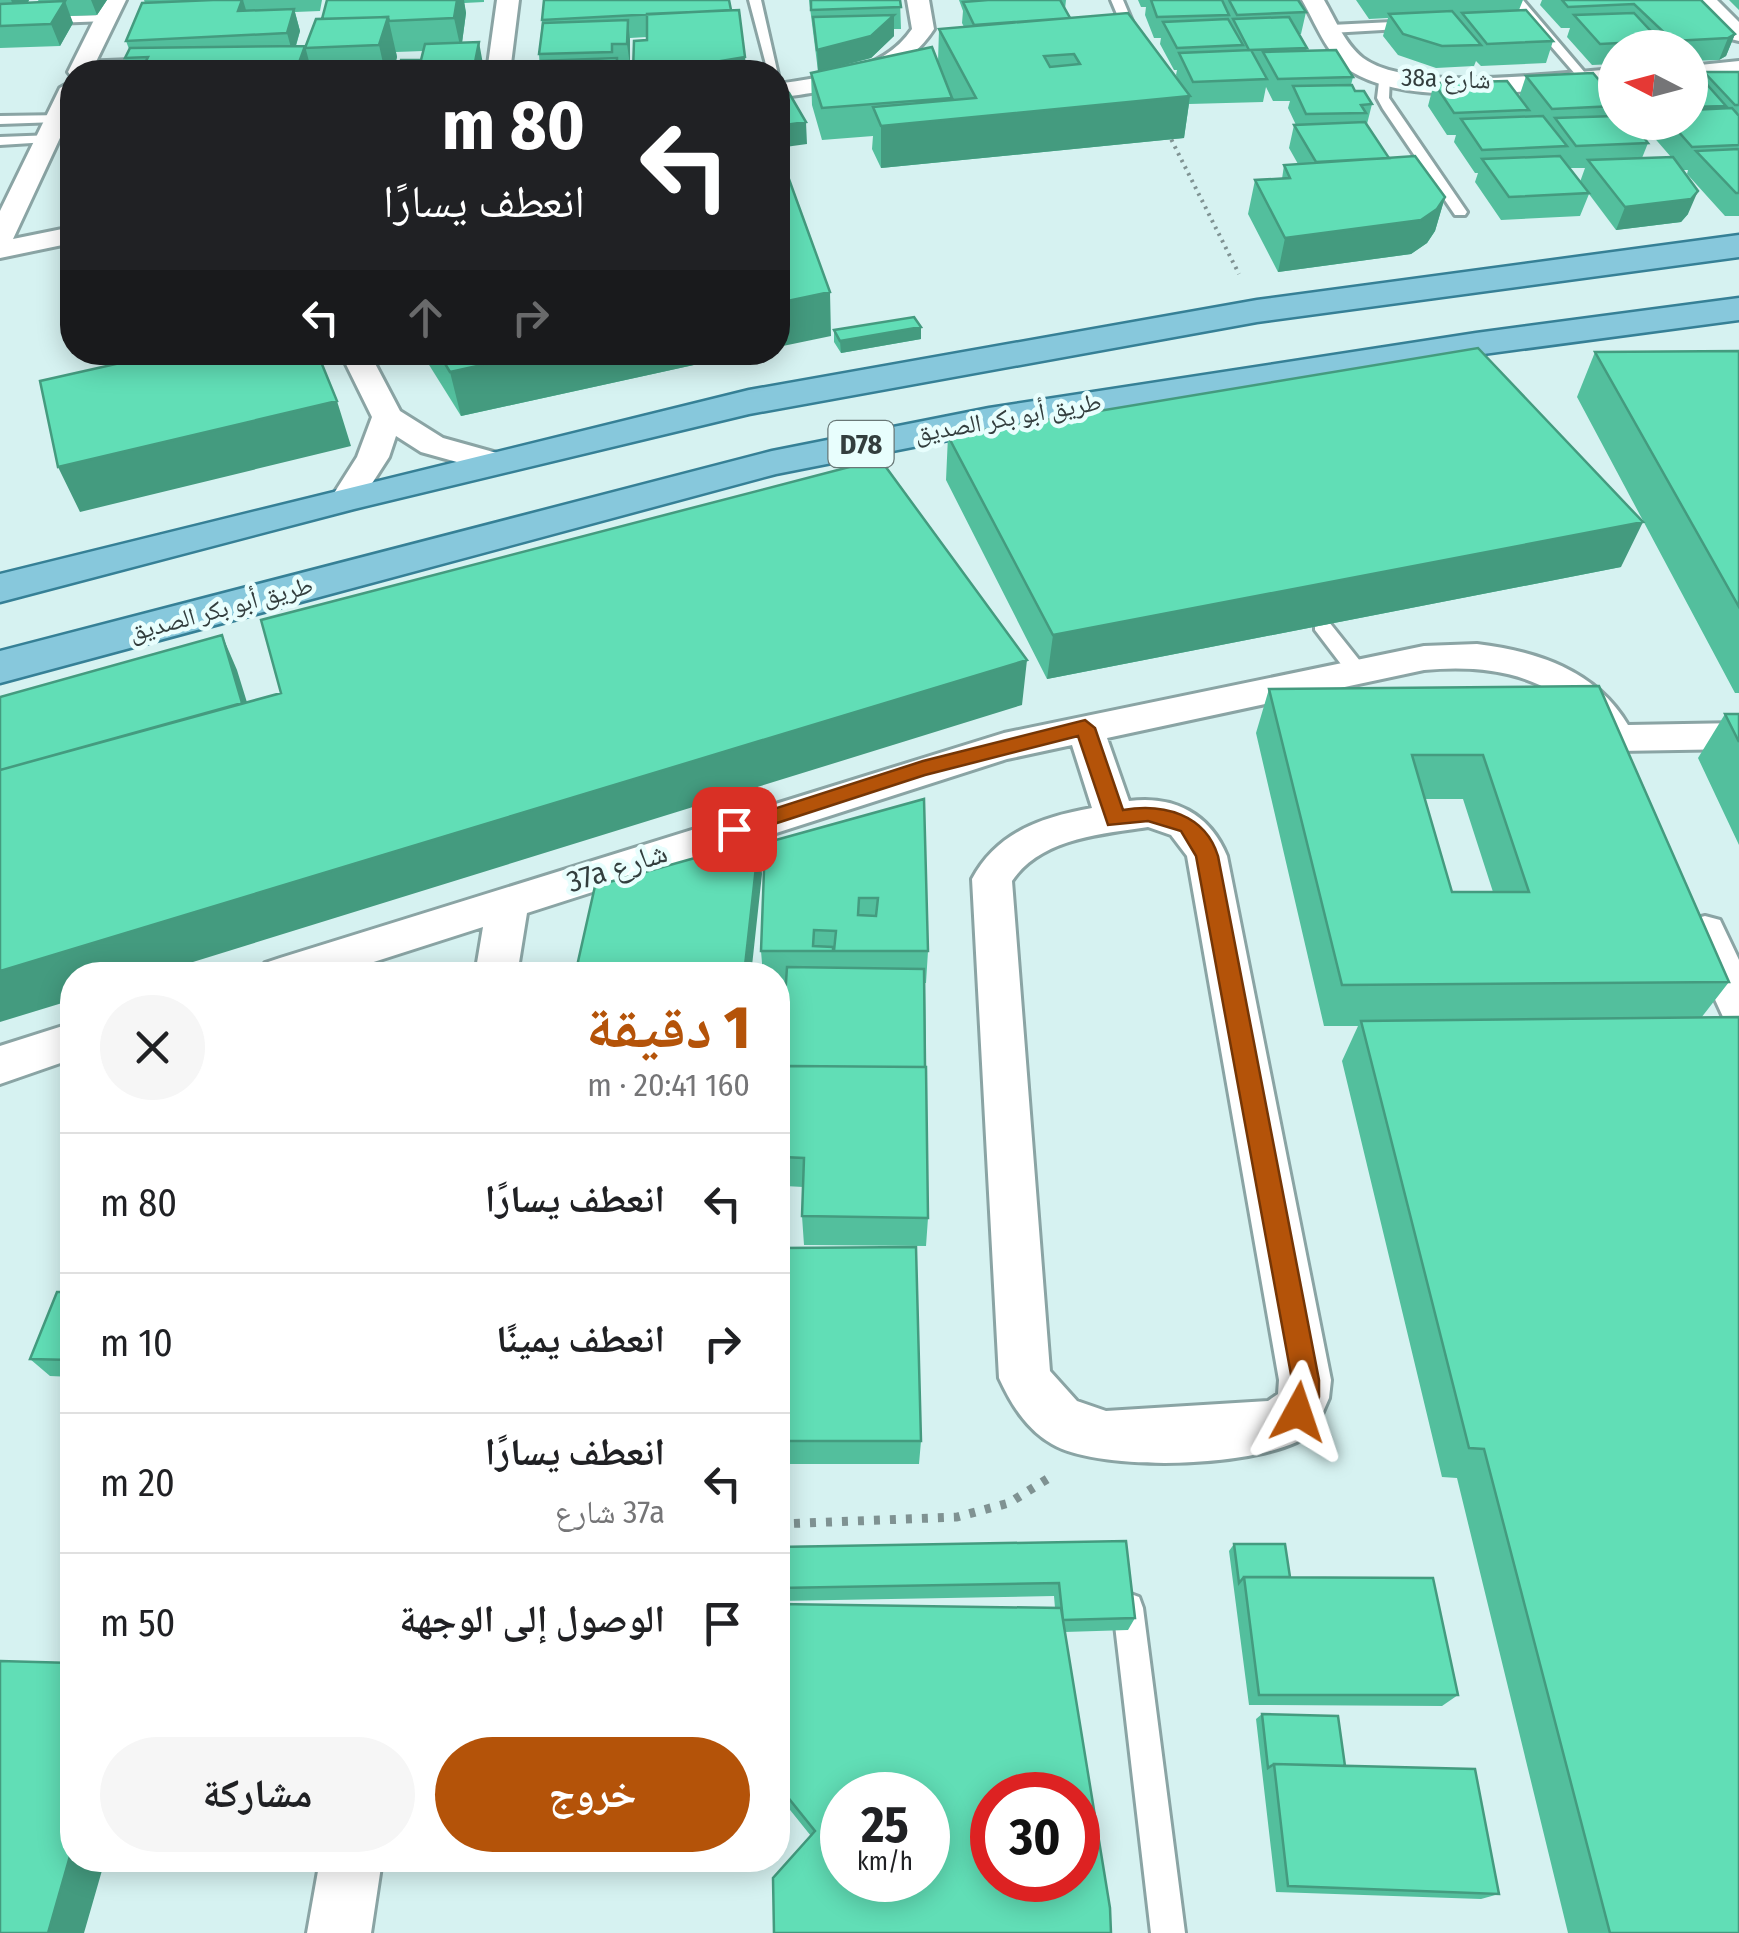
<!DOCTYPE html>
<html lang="ar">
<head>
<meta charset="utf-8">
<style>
	body { margin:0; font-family:"Fira Sans Condensed","Noto Naskh Arabic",sans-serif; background:#f6f6f6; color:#202124; direction:rtl; height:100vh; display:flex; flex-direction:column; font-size:38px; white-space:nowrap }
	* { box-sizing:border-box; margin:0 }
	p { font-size:32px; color:#757577 }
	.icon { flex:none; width:55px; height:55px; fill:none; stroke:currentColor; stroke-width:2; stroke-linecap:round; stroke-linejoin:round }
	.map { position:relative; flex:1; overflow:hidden; direction:ltr }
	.details { position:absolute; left:60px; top:962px; width:730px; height:910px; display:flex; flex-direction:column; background:#fff; border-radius:40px; box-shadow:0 5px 25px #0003; direction:rtl }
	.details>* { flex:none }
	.hud { position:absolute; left:60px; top:60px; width:730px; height:305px; border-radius:40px; box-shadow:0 5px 25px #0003; direction:rtl; background:#202124; color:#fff; overflow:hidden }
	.needle { width:65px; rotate:276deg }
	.tools { position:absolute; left:1598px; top:30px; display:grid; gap:20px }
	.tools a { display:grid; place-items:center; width:110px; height:110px; border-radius:50%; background:#fff; box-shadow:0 5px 25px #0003; font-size:50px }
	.speed { position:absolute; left:820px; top:1772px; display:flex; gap:20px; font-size:50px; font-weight:700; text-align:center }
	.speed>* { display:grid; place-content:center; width:130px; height:130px; border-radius:50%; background:#fff; box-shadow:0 5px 25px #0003; line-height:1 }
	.speed small { font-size:25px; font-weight:400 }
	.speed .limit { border:15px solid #d22; background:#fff; color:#111 }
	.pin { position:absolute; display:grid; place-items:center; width:85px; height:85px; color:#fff; margin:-42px; border-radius:20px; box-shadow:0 5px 15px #0006 }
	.me { position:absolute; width:110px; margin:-55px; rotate:5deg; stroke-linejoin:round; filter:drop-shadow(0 0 8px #0008) }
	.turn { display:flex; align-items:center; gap:35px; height:210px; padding:0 40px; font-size:45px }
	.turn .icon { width:130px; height:130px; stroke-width:2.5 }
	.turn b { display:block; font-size:70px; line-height:85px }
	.lanes { display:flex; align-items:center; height:95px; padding:0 40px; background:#0003; justify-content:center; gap:50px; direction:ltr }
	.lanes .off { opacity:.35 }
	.round { display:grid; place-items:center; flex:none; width:105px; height:105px; border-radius:52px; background:#f6f6f6 }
	.overview { display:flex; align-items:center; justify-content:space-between; height:170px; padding:0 40px }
	h1 { font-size:60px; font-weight:800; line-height:75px; color:#b45309 }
	.button { display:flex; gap:20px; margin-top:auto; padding:20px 40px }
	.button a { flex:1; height:115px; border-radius:60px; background:#b45309; color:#fff; font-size:40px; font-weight:800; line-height:115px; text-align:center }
	.button a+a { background:#f6f6f6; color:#202124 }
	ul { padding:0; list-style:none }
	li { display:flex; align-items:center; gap:30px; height:140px; padding:0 40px; border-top:2px solid #e0e0e0 }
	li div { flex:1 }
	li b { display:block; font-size:38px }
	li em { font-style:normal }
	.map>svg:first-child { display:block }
</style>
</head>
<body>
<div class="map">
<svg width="1739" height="1933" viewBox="0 0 1739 1933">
	<rect width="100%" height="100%" fill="#d6f2f1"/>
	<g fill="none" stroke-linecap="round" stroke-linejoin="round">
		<defs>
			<path id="lane" d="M749,0h12l17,75 -10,-3z
				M1111,0h12l11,26 -10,14 -10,-3 8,-11z
				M1511,0h12l92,108v12z
				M111,15l2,2 -6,4 -107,4v-8z
				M1413,21l6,4 -2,3 -86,5 -6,-4 6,-4z
				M154,59l6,4 -2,3 -75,4 -6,-4 6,-4z
				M1380,74l10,3 -1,21 78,114 -2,3h-10l-72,-106 -6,-11z
				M63,115l1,3 -6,4 -58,2v-8z
				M53,135l2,3 -7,4 -48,3v-8z
				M1322,620l7,2 35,44v10h-14l-35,-46v-8z
				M1128,1593l11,4 4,11 42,325h-34l-38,-325 4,-11z"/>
			<path id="street" d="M104,0h22l-35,72h-19v5l-4,-5z
				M497,0h22l-9,72h-23z
				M907,0h22l5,29c-35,54 -97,60 -156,69v-14c47,-8 104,-11 134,-55z
				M1302,0h22c11,19 21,44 39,58 47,35 193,15 252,11v14c-72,5 -203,28 -266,-13 -22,-15 -34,-48 -47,-70z
				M1693,0h24l22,22v19l-8,-2z
				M1739,61v14l-49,5v-14z
				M72,81v31l-59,127 59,-12v16l-72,15v-47l60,-123z
				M340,352h29l31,59 43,27 61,17 5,7 -16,10 -72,-20 -25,-16 -7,21 -31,48h-22l-5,-7 26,-41 15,-40z
				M1477,644c59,7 119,26 151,81l111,-2v26l-121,2c-19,-5 -23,-21 -36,-35 -42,-45 -101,-51 -158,-46l-317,68 22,63c45,-6 81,13 98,55l104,524 -2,18 -14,32c-40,39 -215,43 -263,14 -26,-15 -41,-40 -53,-66l-27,-499c25,-47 70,-62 120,-71l-20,-63 -65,14 -480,154 -10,62h-42l8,-48 -150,48h-74l6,-12 15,-5 724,-225 420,-87zM1148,827l23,8 16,21 92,524 -1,14 -10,7 -162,10 -29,-10 -27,-30 -38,-490c29,-43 90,-47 136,-54z
				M1705,916l15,4 19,40v65l-15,-6 -40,-87 6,-12z
				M72,1023v36l-72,25v-38z
				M320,1860h62l-11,73h-64z"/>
			<path id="primary" d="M1739,235v22l-482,65 -508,92 -395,95 -354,93v-28l749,-184 508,-90z
				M1739,298v22l-263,35 -487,77 -213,42 -776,209v-32l772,-200 217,-43 487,-75z"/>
		</defs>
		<use href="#lane" stroke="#8aa4a4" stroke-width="6"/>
		<use href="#street" stroke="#8aa4a4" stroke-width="6"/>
		<use href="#primary" stroke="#368096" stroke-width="5"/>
		<path stroke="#7f9292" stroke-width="4" stroke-dasharray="2.5 5" stroke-linecap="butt" d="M1168,133l71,141"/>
		<path stroke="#7f9292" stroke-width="9" stroke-dasharray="6 10" stroke-linecap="butt" d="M778,1524l179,-7 52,-14 43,-27"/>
		<use href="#lane" fill="#fff" fill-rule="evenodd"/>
		<use href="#street" fill="#fff" fill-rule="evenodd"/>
		<use href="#primary" fill="#87c8dc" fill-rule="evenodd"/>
	</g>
	<path fill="#53bf9d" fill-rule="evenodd" d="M0,0h29l-1,3 11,-1 -1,-2h69l-10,15 -27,1 3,7 -13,23 -60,2z
		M144,0h178l-2,11 -25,1 5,19 -4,15h9l17,-27 5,-19h157v2l-20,1 2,10 -4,30 21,21 -1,8h-84l23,-12 2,-9 -27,1 1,5 -4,15h-285l20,-4 -3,-10 4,-9 -3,-8 19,-38z
		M809,0h91l1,29h-7v7l-23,22 -38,10 105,-6 1,-33 25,-2 -2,-4 1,-12 -4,-11h107l-1,9 5,9 109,63 -3,-6 1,-5h-3l-14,-26 1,-6h-7l-9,-23 1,-8h-5l-3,-7h160l8,12 -5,22h-2l8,14 -1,3 47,26 -2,8 4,6 17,13 -5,20 22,34 56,39 -10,34 -8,12 -16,11 -133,18 -30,-58 7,-34 27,-1 2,-14 14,-1 -9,-16 5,-23h2l-8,-17 2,-7h-17l-7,-14 -3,15 -74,2 -5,34 -303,30 -9,-19 1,-13 -51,4 -10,-35 -1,-32 7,-2z
		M1356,0h167l-4,10 34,31 -7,22 -65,3 -5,-5 -2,5 -38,2 -38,-13 -15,-19 5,-18 -19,1z
		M1542,0h161v2l32,32 -9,22 -7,4 -29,1v-13h-75v16l-23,1 -25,-28 3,-9h-9l-21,-23z
		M1729,0h10v10z
		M731,10l14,47 1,15h-113l14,-35 -17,1v27l-12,1 1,6h-79l-1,-18 3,-34z
		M1690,71l11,7 3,-6h35v144h-14l-38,-42 1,-4h-5l5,44 -7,8 -65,8 -27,-36 -9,22 -79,4 -26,-38 3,-9h-3l-21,-31 2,-7h-9l-19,-29 6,-23 85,14 7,-21 89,23v23l33,21 -6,15 29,-1 -20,-23 1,-4h-3l-6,-8h47zM1569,168h16l-5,14z
		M921,327v12l-80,14 -7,-11v-12z
		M1739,351v342h-4l-158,-296 18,-45z
		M421,352h332l-292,64z
		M948,436l673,131 -574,112 -101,-199z
		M1599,686l130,296 -28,36 38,915h-171l-111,-455 -15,-1 -100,-416 16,-35h-34l-68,-293 13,-44zM1425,799h38l30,93h-41z
		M1725,714h14v131l-41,-87z
		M924,799l4,152 -2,32h-1l3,235 -2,28 -122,-1 -2,-29 1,-29 -18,-1 -2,-29 1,-22 -3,24 -3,-1v-56l7,18 1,-23h-4l-2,-21 6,-92h-8v-9h-15l-2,-24z
		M72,1292v85l-22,-1 -20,-17z
		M778,1321l143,120 -2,23h-141z
		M1126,1541l9,77 -7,12 -63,2 -254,204 -33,-41v-191l277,4 -1,-12 -276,5v-54z
		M1234,1544l57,33 167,118 -16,11 -193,-1 -20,-154z
		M1262,1714l237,180 -18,5 -205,-7 -20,-173z"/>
	<path fill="#449b7f" d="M11,0h18l-11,17z
		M91,0h16l-10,15z
		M242,0h1l6,20 -11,-9z
		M457,0h7l2,13 -5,37 -7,-32z
		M65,1l8,22 -13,23 -9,-22z
		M294,9l6,22 -7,24 -6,-22z
		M894,15v21l-23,22 -53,14 -1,-22z
		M388,17l9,40 -4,15h-8l-6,-27z
		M628,20l2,21v24l-3,-21z
		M1735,34l-9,22 -7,4 9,-22z
		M479,42l4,22 -1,8h-9z
		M305,46l6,23 -2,3h-13z
		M745,57l1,15h-91z
		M1190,96l-6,42 -303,30v-42z
		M806,122l1,22 -29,4v-22z
		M1698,191l-10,23 -7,8 -65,8 9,-23z
		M1445,197l-10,34 -8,12 -16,11 -133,18 7,-34z
		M830,292l1,44 -53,11v-44z
		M921,327v12l-80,14 -1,-12z
		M541,352h212l-292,64 -11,-44z
		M337,401l14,45 -271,66 -22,-45z
		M1643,522l-22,45 -574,112 6,-44z
		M222,635l15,35 21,68 -258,76z
		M1027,660l-5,45 -871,270h-79v25l-72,22v-51z
		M759,840l3,34 -11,101h-7z
		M783,1102l2,21 -4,36 -1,-21z
		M72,1849v11h33l-21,73h-36z"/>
	<path fill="#61deb6" stroke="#449b7f" stroke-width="2.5" fill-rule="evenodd" d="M213,0h29l-4,11 56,-2 -7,24 -161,8 16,-38z
		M327,0h130l-3,18 -65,3 -1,-4 -66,2z
		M544,0h185l2,10 -189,10z
		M811,0h89l1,7 -90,3z
		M988,0h72l10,18 -96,7 -11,-23z
		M1151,0h71l7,15 -72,2z
		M1229,0h69l8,12 -69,3z
		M1562,0h139l34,34 -7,4 -55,3 -39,-37 -66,3z
		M65,1l-14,23 -51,2v-22z
		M739,10l6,47 -90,15h-22l1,-31 13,-1v-26z
		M1526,10l27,31 -66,3 -25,-31z
		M1452,11l29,34 -39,1 -39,-12 -14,-20z
		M1128,13l62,83 -309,30 -8,-19 103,-9 -37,-69zM1074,54l6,10 -30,3 -6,-11z
		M1634,13l26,28 -60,3 -26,-29z
		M894,15l-23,21 -54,14 -4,-33z
		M388,17l-9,28 -74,3 11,-29z
		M1289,17l18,31 -58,2 -16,-31z
		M1228,19l15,26 -66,3 -14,-26z
		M628,20l-1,24h-15v8l-73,2 4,-31z
		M479,42l-6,30h-75l3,-12h20l4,-16z
		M305,46l-9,25 -188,1 2,-4 33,-1 5,-10 -23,1 5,-10z
		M932,47l20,51 -130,10 -11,-35z
		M1251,50l16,29 -74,3 -14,-29z
		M1336,50l17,27 -75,2 -15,-27z
		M617,58v14h-77l1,-11z
		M381,69l-1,3h-72v-1z
		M1690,71h5l31,35 -36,1z
		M1704,72h35v33h-4z
		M1593,73l22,26v7l-63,3 -26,-33z
		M1507,81l22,29 -75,3 -20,-30z
		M1352,85l3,6h9l8,13 -11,1 5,8 -60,1 -13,-28z
		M789,93l17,29 -28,4v-31z
		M1732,108l7,8v29l-47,2 -22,-25h20v-12z
		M1543,116l24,30 -85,4 -21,-31z
		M1615,116v6h17l16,21 -72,3 -21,-28z
		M1365,122l24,36 -73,4 -22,-37z
		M778,149l52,143 -52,11z
		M1739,149v44h-3l-40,-42z
		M1415,156l30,41 -8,12 -16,11 -136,18 -30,-58 35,-2 -6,-13z
		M1560,156l29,37 -80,4 -27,-38z
		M1673,157l25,34 -7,8 -66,8 -37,-47z
		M914,317l7,10 -81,14 -6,-11z
		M1478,348l165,174 -590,113 -105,-199z
		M1739,351v256l-144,-255z
		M169,352h148l20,49 -279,66 -18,-86z
		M438,352h103l-91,20z
		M880,459l147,201 -1027,311v-201l281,-77 -20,-73z
		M222,635l20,68 -242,67v-73z
		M1599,686l130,296 -387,3 -73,-296zM1412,755h71l46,137h-77z
		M1725,714h14v28z
		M924,799l4,152h-94l2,-20 -22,-1 -1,16 20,1v4h-72l4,-108zM859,898h19l-2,18 -18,-1z
		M759,840l-15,135h-169l20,-89z
		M787,967l137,2 1,98 -137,-1 -1,10h-7z
		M1739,1017v916h-129l-126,-484 -15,-1 -108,-427z
		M788,1066l138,1 2,151 -126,-2 2,-58 -21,-1z
		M778,1102h5l-3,36h-2z
		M916,1247l5,194h-143v-120l3,-73z
		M57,1292h15v68l-42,-1z
		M1126,1541l9,77 -72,2 -4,-37 -281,5v-41z
		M1234,1544h51l5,33h-46l-5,6z
		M1244,1577l189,1 25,117h-199z
		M778,1604l283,4 49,300 1,25h-337l-1,-55 42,-47 -37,-46zM842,1795h86v85h-86zM992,1795h86v85h-86z
		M0,1661l72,2v186l-24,84h-48z
		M1262,1714l76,2 7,50 -71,-2 -6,4z
		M1274,1764l201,5 24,125 -211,-8z"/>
	<path fill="#b45309" stroke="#753606" stroke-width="2.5" d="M1085,720l10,8 28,82c40,-7 82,4 95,46l101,524v17l-11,25 -10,4 -9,-4 -4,-10 7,-32 -96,-524 -15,-25 -33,-10 -40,4 -30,-89 -153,39 -191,62 -10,-8 3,-5 196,-63z"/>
	<g text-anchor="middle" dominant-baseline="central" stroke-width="9" stroke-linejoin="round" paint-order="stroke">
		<g font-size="25" fill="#333e3e" stroke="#e8fefd">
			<text transform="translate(1446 79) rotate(2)">38a شارع</text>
			<text transform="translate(1008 418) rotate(-10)">طريق أبو بكر الصديق</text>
			<text transform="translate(221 609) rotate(-15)">طريق أبو بكر الصديق</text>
		</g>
		<rect fill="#e8fefd" stroke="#697877" stroke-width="2.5" x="828.5" y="421" width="65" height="46" rx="8"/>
		<g font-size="28" font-weight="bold" fill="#333e3e">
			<text x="861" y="444">D78</text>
		</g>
		<g font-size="30" fill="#333e3e" stroke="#e8fefd">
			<text transform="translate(617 867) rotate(-18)">37a شارع</text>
		</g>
	</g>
</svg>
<div class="tools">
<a><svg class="needle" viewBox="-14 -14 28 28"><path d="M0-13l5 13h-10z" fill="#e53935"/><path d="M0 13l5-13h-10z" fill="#757577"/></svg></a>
</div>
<div class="speed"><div>25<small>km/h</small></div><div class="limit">30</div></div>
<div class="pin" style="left:734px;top:829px;background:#d93025"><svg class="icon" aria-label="arrive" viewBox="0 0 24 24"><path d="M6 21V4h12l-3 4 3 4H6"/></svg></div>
<svg class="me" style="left:1298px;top:1412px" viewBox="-20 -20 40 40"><path d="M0-17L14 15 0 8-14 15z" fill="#b45309" stroke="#fff" stroke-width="4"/></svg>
<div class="hud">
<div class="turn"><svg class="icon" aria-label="left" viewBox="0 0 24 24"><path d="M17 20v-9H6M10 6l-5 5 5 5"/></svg><div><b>80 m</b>انعطف يسارًا</div></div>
<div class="lanes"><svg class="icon" aria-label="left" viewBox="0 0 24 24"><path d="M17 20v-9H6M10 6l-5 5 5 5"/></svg><svg class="icon off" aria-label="ahead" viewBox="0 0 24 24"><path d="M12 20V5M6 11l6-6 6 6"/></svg><svg class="icon off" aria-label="right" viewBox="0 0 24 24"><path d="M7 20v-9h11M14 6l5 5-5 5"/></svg></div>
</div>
<section class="details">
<div class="overview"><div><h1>1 دقيقة</h1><p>160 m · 20:41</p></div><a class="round"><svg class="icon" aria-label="close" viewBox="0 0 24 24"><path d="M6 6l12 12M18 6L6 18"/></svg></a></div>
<ul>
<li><svg class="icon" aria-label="left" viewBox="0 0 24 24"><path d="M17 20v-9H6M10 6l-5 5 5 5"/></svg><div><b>انعطف يسارًا</b></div><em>80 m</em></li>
<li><svg class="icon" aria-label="right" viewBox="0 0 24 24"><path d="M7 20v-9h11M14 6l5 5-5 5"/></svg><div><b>انعطف يمينًا</b></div><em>10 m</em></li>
<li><svg class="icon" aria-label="left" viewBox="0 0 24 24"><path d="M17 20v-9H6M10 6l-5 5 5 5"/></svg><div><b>انعطف يسارًا</b><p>37a شارع</p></div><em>20 m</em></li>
<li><svg class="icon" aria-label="arrive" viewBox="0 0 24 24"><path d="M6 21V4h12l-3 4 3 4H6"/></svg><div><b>الوصول إلى الوجهة</b></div><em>50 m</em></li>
</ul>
<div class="button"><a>خروج</a><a>مشاركة</a></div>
</section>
</div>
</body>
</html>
